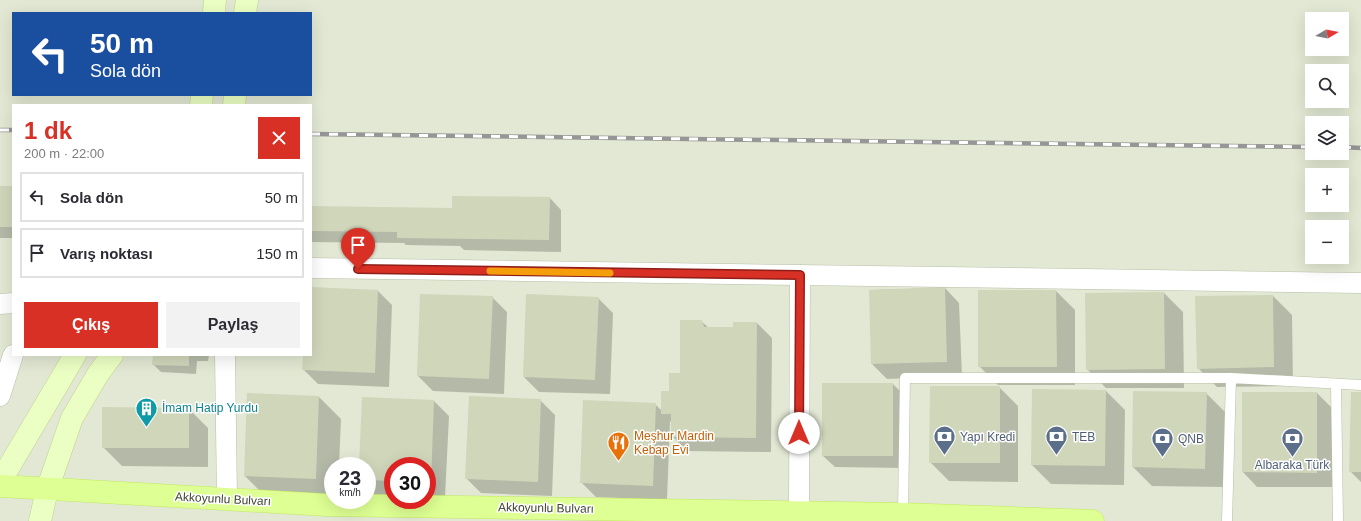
<!DOCTYPE html>
<html lang="tr">
<head>
<meta charset="utf-8">
<style>
	body { margin:0; font-family:Helvetica,sans-serif; background:#f2f2f3; color:#2b2b33; height:100vh; display:flex; flex-direction:column; font-size:15px; white-space:nowrap }
	* { box-sizing:border-box; margin:0 }
	p { font-size:13px; color:#7c7c81 }
	.icon { flex:none; width:22px; height:22px; fill:none; stroke:currentColor; stroke-width:2; stroke-linecap:round; stroke-linejoin:round }
	.map { position:relative; flex:1; overflow:hidden }
	.details { position:absolute; left:12px; top:104px; width:300px; height:252px; display:flex; flex-direction:column; background:#fff; border-radius:0px; box-shadow:0 4px 16px #0002 }
	.details>* { flex:none }
	.top-card { position:absolute; left:12px; top:12px; width:300px; height:84px; border-radius:0px; box-shadow:0 4px 16px #0002; background:#1a4fa0; color:#fff; overflow:hidden }
	.needle { width:26px; rotate:80deg }
	.tools { position:absolute; left:1305px; top:12px; display:grid; gap:8px }
	.tools a { display:grid; place-items:center; width:44px; height:44px; border-radius:0px; background:#fff; box-shadow:0 4px 16px #0002; font-size:20px }
	.speed { position:absolute; left:324px; top:457px; display:flex; gap:8px; font-size:20px; font-weight:700; text-align:center }
	.speed>* { display:grid; place-content:center; width:52px; height:52px; border-radius:50%; background:#fff; box-shadow:0 4px 16px #0002; line-height:1 }
	.speed small { font-size:10px; font-weight:400 }
	.speed .limit { border:6px solid #d22; background:#fff; color:#111 }
	.pin { position:absolute; display:grid; place-items:center; width:34px; height:34px; color:#fff; margin:-41px -17px; border-radius:50% 50% 50% 0; rotate:-45deg; box-shadow:0 0 4px #0007 }
	.pin .icon { rotate:45deg }
	.me { position:absolute; width:44px; margin:-22px; rotate:0deg; stroke-linejoin:round; filter:drop-shadow(0 0 3px #0008) }
	.turn { display:flex; align-items:center; gap:14px; height:84px; padding:0 12px; font-size:18px }
	.turn .icon { width:52px; height:52px; stroke-width:2.5 }
	.turn b { display:block; font-size:28px; line-height:34px }
	.round { display:grid; place-items:center; flex:none; width:42px; height:42px; border-radius:0px; background:#f2f2f3 }
	.headline { display:flex; align-items:center; justify-content:space-between; height:68px; padding:0 12px }
	h1 { font-size:24px; font-weight:800; line-height:30px; color:#d93025 }
	.button { display:flex; gap:8px; margin-top:auto; padding:8px 12px }
	.button a { flex:1; height:46px; border-radius:0px; background:#d93025; color:#fff; font-size:16px; font-weight:800; line-height:46px; text-align:center }
	.button a+a { background:#f2f2f3; color:#2b2b33 }
	ul { padding:0; list-style:none }
	li { display:flex; align-items:center; gap:12px; height:50px; margin:0 8px 6px; padding:0 4px; border:2px solid #e1e1e2; border-radius:0px }
	li div { flex:1 }
	li b { display:block; font-size:15px }
	li em { font-style:normal }
	.map>svg:first-child { display:block }
</style>
</head>
<body>
<div class="map">
<svg width="1361" height="521" viewBox="0 0 1361 521">
	<rect width="100%" height="100%" fill="#f0f4e6"/>
	<path fill="#e2e8d3" fill-rule="evenodd" d="M0,0h1361v521h-1361zM13,13h298v82h-298zM1312,19h30v30h-30zM1312,71h30v30h-30zM13,105h298v250h-298zM1312,123h30v30h-30zM1312,175h30v30h-30zM1312,227h30v30h-30zM333,466h34v34h-34zM393,466h34v34h-34z"/>
	<path fill="#0003" d="M0,187h13v51h-13z
		M550,198l11,12v42l-97,-2 -4,-4 -54,-1 -2,-2 -93,-1v-35l142,2z
		M311,288l67,3 14,14 -3,82 -71,-3 -15,-15 1,-14h7z
		M945,288l14,15 3,73 -75,3 -15,-15 -2,-74z
		M1056,291l19,19v75h-77l-19,-19z
		M1164,293l19,19 1,76h-78l-19,-19z
		M1273,296l19,19 1,71 -76,1 -19,-19z
		M492,297l15,15 -3,82 -71,-3 -15,-15z
		M598,298l15,15 -3,81 -71,-2 -15,-15z
		M701,321l8,7h25l23,-5 15,15 -1,114 -84,-1 -15,-15v-13l-2,-2 -3,79 -71,-3 -15,-15 74,-78 7,7 8,-19 11,-18z
		M154,355h55l-1,6h-11l-1,13 -35,-2 -8,-8z
		M823,384h70l12,12 -1,72 -69,-1 -12,-11z
		M999,387l19,19v76l-69,-1 -19,-19z
		M1106,391l19,19 -1,75 -73,-1 -19,-19z
		M1206,393l19,19 -1,75 -72,-1 -19,-19z
		M1243,393h74l15,15v79h-75l-14,-15z
		M1361,393v89l-11,-11z
		M319,397l22,22 -2,47h-6v34l-66,-2 -22,-22z
		M540,400l15,15 -3,81 -71,-3 -15,-15z
		M434,401l15,15 -4,81 -18,-1v-30h-34v29l-19,-1 -7,-7v-21h-7z
		M103,408l86,1 19,19v39l-86,-1 -19,-19z"/>
	<path fill="#d0d6ba" d="M0,186h13v41h-13z
		M452,196l98,1 -1,43 -152,-2v-6l-86,-1v-25l141,2z
		M311,287l67,3 -3,83 -73,-3 1,-15h8z
		M945,287l2,75 -76,2 -2,-74z
		M978,290h78l1,77h-79z
		M1164,292l1,77 -79,1 -1,-77z
		M420,294l73,2 -4,83 -72,-3z
		M526,294l73,3 -4,83 -72,-3z
		M1273,295l1,72 -77,2 -2,-73z
		M680,320h22l2,7h29v-5h24l-1,116 -85,-1v-23h-10v-23h8v-18h11z
		M153,355h36v11l-37,-1z
		M822,383h71v73h-71z
		M930,386h70v77h-71z
		M1032,389l74,1 -1,76 -74,-1z
		M1133,391l74,1 -2,77 -73,-2z
		M1242,392h75v81l-75,-1z
		M1351,392h10v80h-12z
		M247,393l72,3 -3,83 -72,-3z
		M469,396l72,3 -3,83 -73,-3z
		M362,397l72,3 -3,83h-4v-17h-34v15l-26,-1v-14h-8z
		M583,400l73,3 -3,83 -73,-3z
		M102,407l87,1v40h-87z"/>
	<g fill="none" stroke-linecap="round" stroke-linejoin="round">
		<defs>
			<path id="service" d="M1336,384l2,137
				M903,514l2,-136h326l130,7
				M1227,521l4,-143"/>
			<path id="minor" d="M311,268l1050,15
				M0,304l13,-1
				M225,355l2,144
				M0,396l13,-41
				M799,512l1,-237"/>
			<path id="secondary" d="M214,13l1,-13
				M245,13l2,-13
				M201,105l1,-10
				M234,105l1,-10
				M0,482l75,-127
				M40,521l7,-31 25,-72 26,-44 14,-19"/>
			<path id="primary" d="M0,486l327,19 576,9 190,7"/>
		</defs>
		<use href="#service" stroke="#b9bfa8" stroke-width="11"/>
		<use href="#minor" stroke="#b9bfa8" stroke-width="21"/>
		<use href="#secondary" stroke="#bdd291" stroke-width="23"/>
		<use href="#primary" stroke="#c1e95e" stroke-width="23"/>
		<use href="#service" stroke="#fff" stroke-width="10"/>
		<use href="#minor" stroke="#fff" stroke-width="20"/>
		<use href="#secondary" stroke="#ebffc4" stroke-width="22"/>
		<use href="#primary" stroke="#deff93" stroke-width="22"/>
		<defs>
			<path id="rail" d="M0,130h13
				M311,134l1001,13
				M1342,147l19,1"/>
		</defs>
		<use href="#rail" stroke="#969696" stroke-width="4.5"/>
		<use href="#rail" stroke="#fff" stroke-width="3" stroke-dasharray="9" stroke-linecap="butt"/>
	</g>
	<g fill="none" stroke-linecap="round" stroke-linejoin="round">
		<defs>
			<path id="route" d="M358,269l442,6 -1,158"/>
		</defs>
		<use href="#route" stroke="#8d1f18" stroke-width="10"/>
		<use href="#route" stroke="#d93025" stroke-width="7"/>
		<path stroke="#f59e0b" stroke-width="7" d="M490,271l120,2"/>
	</g>
	<defs>
		<symbol id="building-pin" viewBox="-11 -11 22 30"><path d="M0 17L-7.5 6A9.5 9.5 0 1 1 7.5 6Z" fill="#0f9aa8" stroke="#fff"/><path d="M-4-6H4V6H1V3H-1V6H-4ZM-2.5-4.3h1.7v1.8h-1.7ZM.8-4.3h1.7v1.8H.8ZM-2.5-1h1.7V.8h-1.7ZM.8-1h1.7V.8H.8Z" fill="#fff"/></symbol>
		<symbol id="bank-pin" viewBox="-11 -11 22 30"><path d="M0 17L-7.5 6A9.5 9.5 0 1 1 7.5 6Z" fill="#5c6f8a" stroke="#fff"/><path d="M-6-4H6V4H-6ZM0-2.3a2.3 2.3 0 1 0 0 4.6a2.3 2.3 0 1 0 0-4.6Z" fill="#fff"/></symbol>
		<symbol id="restaurant-pin" viewBox="-11 -11 22 30"><path d="M0 17L-7.5 6A9.5 9.5 0 1 1 7.5 6Z" fill="#e8710a" stroke="#fff"/><path d="M-5-6h1v4h1v-4h1v4h1v-4h1v5L-1.5 .5V6h-2V.5L-5-1ZM5-6V6H3V1.5H1.5Q1.5-4 5-6Z" fill="#fff"/></symbol>
	</defs>
	<g fill-rule="evenodd">
		<use href="#building-pin" x="134" y="396" width="25" height="34"/>
		<use href="#bank-pin" x="932" y="424" width="25" height="34"/>
		<use href="#bank-pin" x="1044" y="424" width="25" height="34"/>
		<use href="#bank-pin" x="1280" y="426" width="25" height="34"/>
		<use href="#bank-pin" x="1150" y="426" width="25" height="34"/>
		<use href="#restaurant-pin" x="606" y="430" width="25" height="34"/>
	</g>
	<g text-anchor="middle" dominant-baseline="central" stroke-width="3" stroke-linejoin="round" paint-order="stroke">
		<g font-size="12" fill="#0d838f" stroke="#fff" text-anchor="start">
			<text x="162" y="408">İmam Hatip Yurdu</text>
		</g>
		<g font-size="12" fill="#c56008" stroke="#fff" text-anchor="start">
			<text x="634" y="436">Meşhur Mardin<tspan x="634" dy="14">Kebap Evi</tspan></text>
		</g>
		<g font-size="12" fill="#4e5e75" stroke="#fff" text-anchor="start">
			<text x="960" y="437">Yapı Kredi</text>
			<text x="1072" y="437">TEB</text>
			<text x="1178" y="439">QNB</text>
			<text x="1292" y="465" text-anchor="middle">Albaraka Türk</text>
		</g>
		<g font-size="12" fill="#434635" stroke="#fff">
			<text transform="translate(223 499) rotate(3)">Akkoyunlu Bulvarı</text>
			<text transform="translate(546 508) rotate(1)">Akkoyunlu Bulvarı</text>
		</g>
	</g>
</svg>
<div class="tools">
<a><svg class="needle" viewBox="-14 -14 28 28"><path d="M0-13l5 13h-10z" fill="#e53935"/><path d="M0 13l5-13h-10z" fill="#7c7c81"/></svg></a>
<a><svg class="icon" aria-label="search" viewBox="0 0 24 24"><circle cx="10" cy="10" r="6"/><path d="M15 15l6 6"/></svg></a>
<a><svg class="icon" aria-label="layers" viewBox="0 0 24 24"><path d="M12 4l9 5-9 5-9-5zM3 14l9 5 9-5"/></svg></a>
<a>+</a>
<a>−</a>
</div>
<div class="speed"><div>23<small>km/h</small></div><div class="limit">30</div></div>
<div class="pin" style="left:358px;top:269px;background:#d93025"><svg class="icon" aria-label="arrive" viewBox="0 0 24 24"><path d="M6 21V4h12l-3 4 3 4H6"/></svg></div>
<svg class="me" style="left:799px;top:433px" viewBox="-20 -20 40 40"><circle r="19" fill="#fff"/><path d="M0-13L10 11 0 6-10 11z" fill="#d93025"/></svg>
<div class="top-card">
<div class="turn"><svg class="icon" aria-label="left" viewBox="0 0 24 24"><path d="M17 20v-9H6M10 6l-5 5 5 5"/></svg><div><b>50 m</b>Sola dön</div></div>
</div>
<section class="details">
<div class="headline"><div><h1>1 dk</h1><p>200 m · 22:00</p></div><a class="round" style="background:#d93025;color:#fff"><svg class="icon" aria-label="close" viewBox="0 0 24 24"><path d="M6 6l12 12M18 6L6 18"/></svg></a></div>
<ul>
<li><svg class="icon" aria-label="left" viewBox="0 0 24 24"><path d="M17 20v-9H6M10 6l-5 5 5 5"/></svg><div><b>Sola dön</b></div><em>50 m</em></li>
<li><svg class="icon" aria-label="arrive" viewBox="0 0 24 24"><path d="M6 21V4h12l-3 4 3 4H6"/></svg><div><b>Varış noktası</b></div><em>150 m</em></li>
</ul>
<div class="button"><a>Çıkış</a><a>Paylaş</a></div>
</section>
</div>
</body>
</html>
